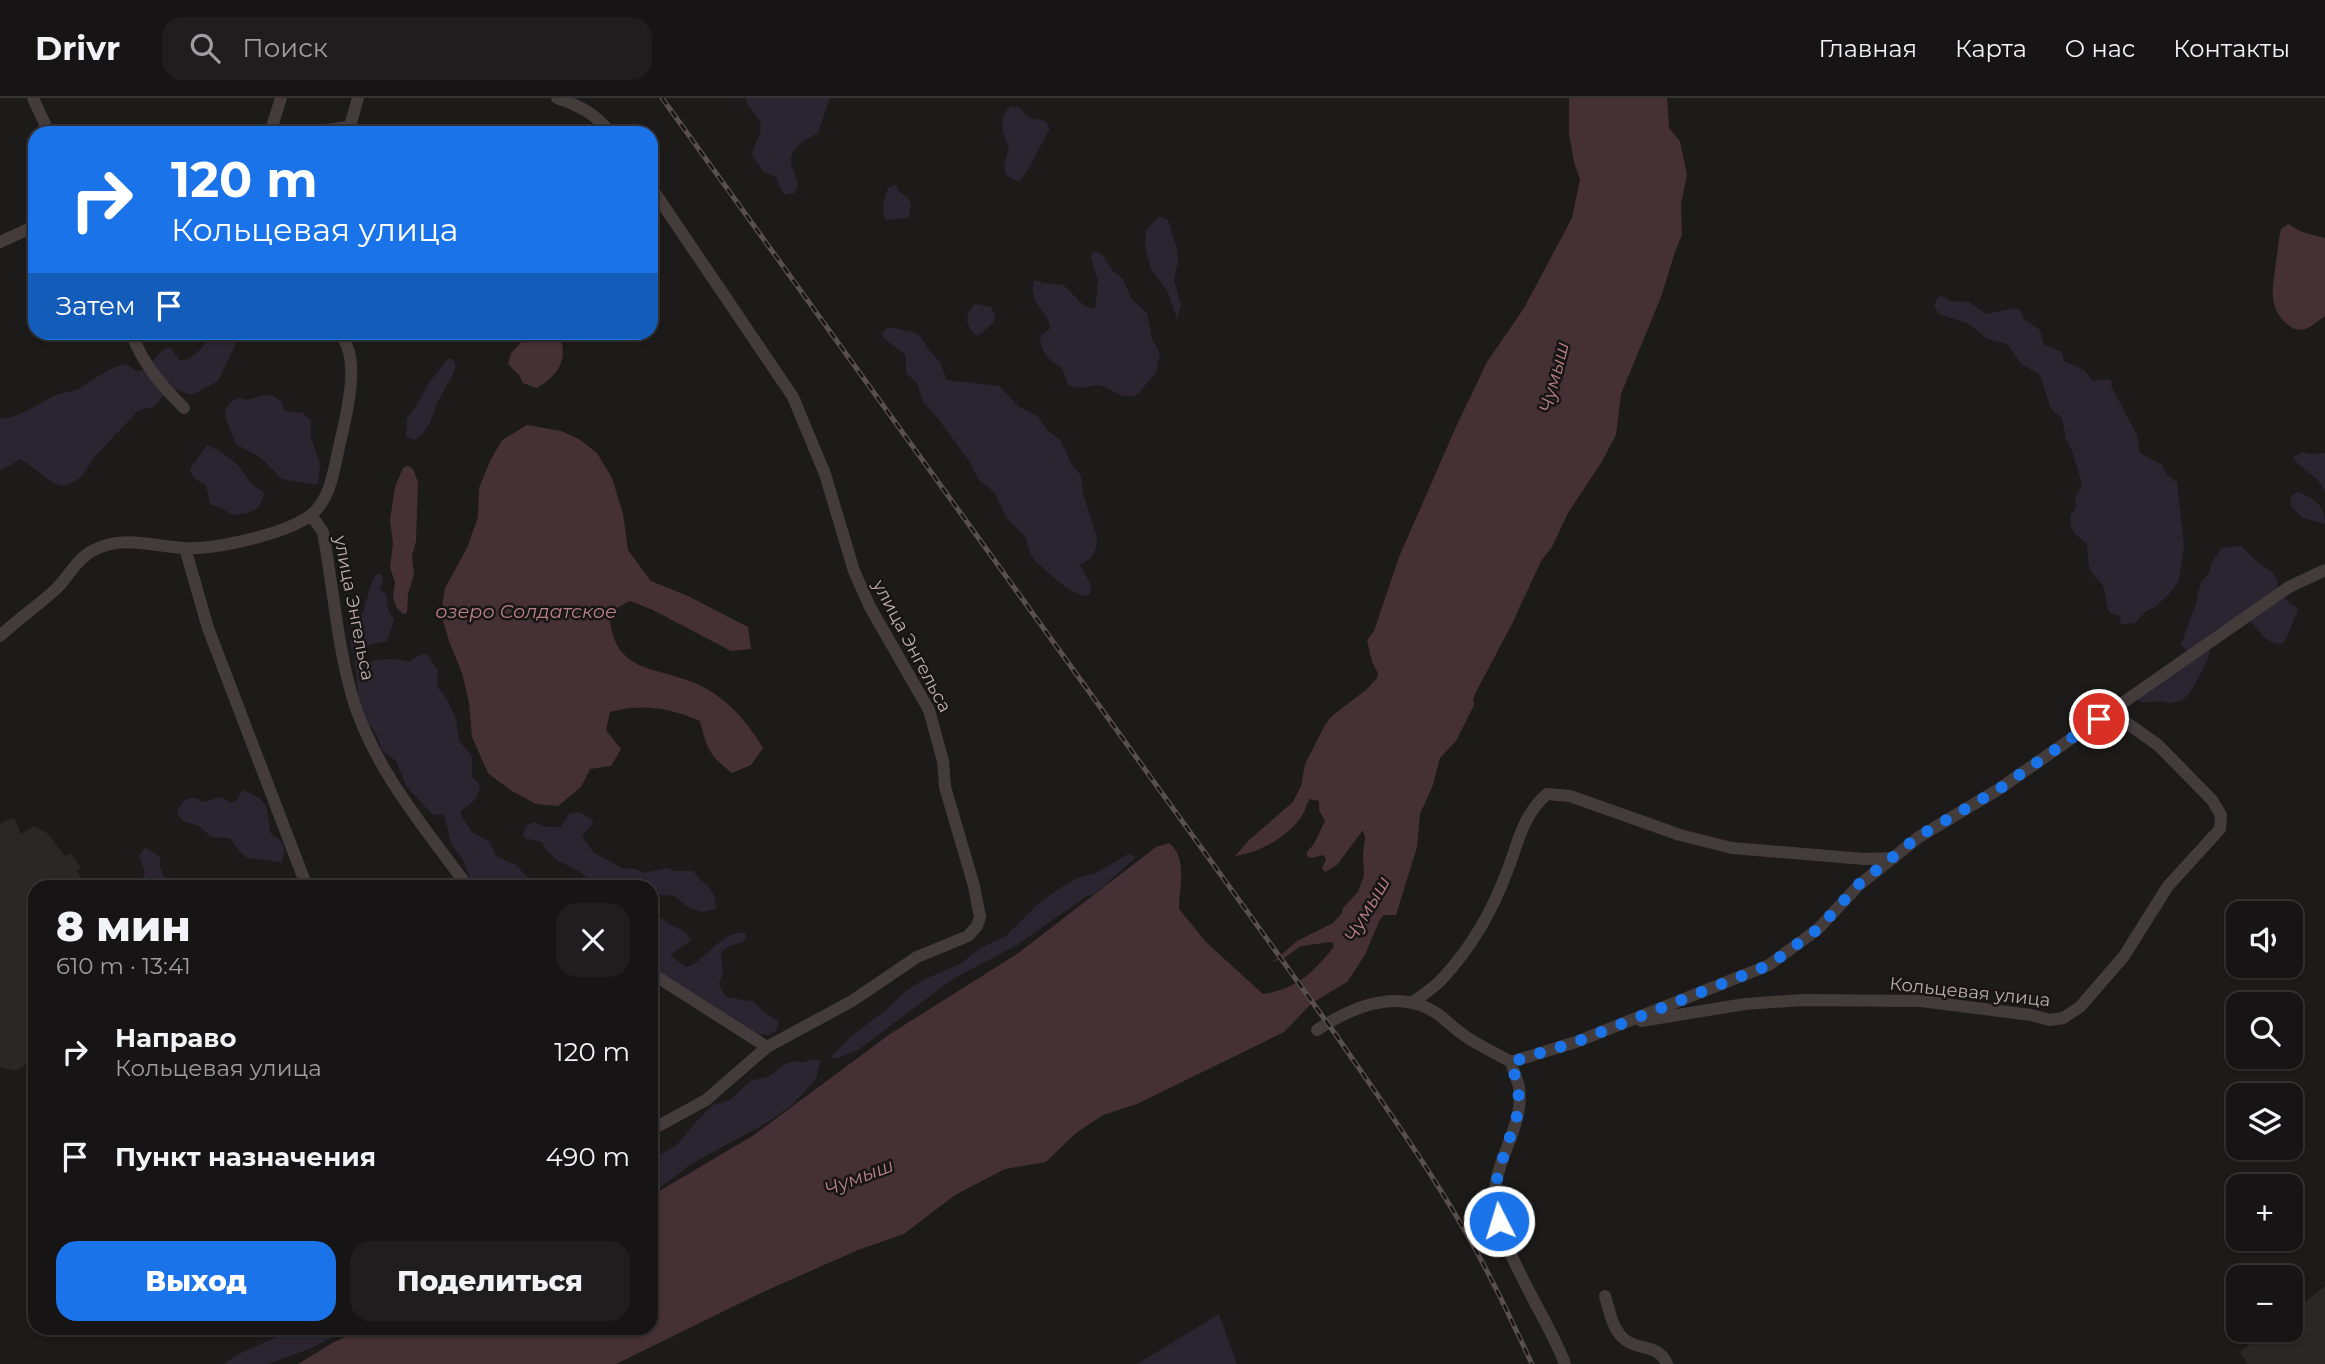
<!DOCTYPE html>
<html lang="ru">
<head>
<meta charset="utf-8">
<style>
	body { margin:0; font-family:Montserrat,sans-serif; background:#1f1d1d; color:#f1f3f6; height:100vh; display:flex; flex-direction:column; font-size:26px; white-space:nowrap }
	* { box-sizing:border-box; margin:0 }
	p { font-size:23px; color:#9e9ea0 }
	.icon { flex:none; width:38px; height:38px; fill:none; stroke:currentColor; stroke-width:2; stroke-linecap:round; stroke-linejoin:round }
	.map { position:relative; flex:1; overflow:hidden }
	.drawer { position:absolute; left:28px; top:782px; width:630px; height:455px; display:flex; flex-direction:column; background:#161414; border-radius:21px; box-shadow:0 2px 5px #0004,0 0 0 2px #353334 }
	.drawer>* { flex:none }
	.top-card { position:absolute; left:28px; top:28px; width:630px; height:214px; border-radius:21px; box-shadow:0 2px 5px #0004,0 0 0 2px #353334; background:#1a73e8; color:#fff; overflow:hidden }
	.tools { position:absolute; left:2226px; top:803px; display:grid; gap:14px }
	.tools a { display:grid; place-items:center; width:77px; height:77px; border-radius:14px; background:#161414; box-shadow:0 2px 5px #0004,0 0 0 2px #353334; font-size:35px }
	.pin { position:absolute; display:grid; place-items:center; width:60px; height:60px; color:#fff; margin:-30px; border:4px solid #fff; border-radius:50%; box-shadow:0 2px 7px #0007 }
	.me { position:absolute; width:77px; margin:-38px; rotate:355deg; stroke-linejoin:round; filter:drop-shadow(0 0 5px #0008) }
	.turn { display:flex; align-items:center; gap:24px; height:147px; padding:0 28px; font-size:32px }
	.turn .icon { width:91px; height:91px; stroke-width:2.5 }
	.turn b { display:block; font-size:49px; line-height:60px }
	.then { display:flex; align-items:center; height:66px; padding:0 28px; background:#0003; gap:14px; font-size:26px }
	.round { display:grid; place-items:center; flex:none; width:74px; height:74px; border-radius:21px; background:#1f1d1d }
	.summary { display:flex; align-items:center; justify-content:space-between; height:119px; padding:0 28px }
	h1 { font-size:42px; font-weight:800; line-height:52px }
	.cta { display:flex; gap:14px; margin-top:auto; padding:14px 28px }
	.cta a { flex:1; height:80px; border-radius:21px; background:#1a73e8; color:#fff; font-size:28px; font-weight:800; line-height:80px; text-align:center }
	.cta a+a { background:#1f1d1d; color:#f1f3f6 }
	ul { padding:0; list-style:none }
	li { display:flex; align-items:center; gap:21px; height:105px; padding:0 28px }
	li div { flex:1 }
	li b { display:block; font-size:26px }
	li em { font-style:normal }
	header { display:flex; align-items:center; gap:42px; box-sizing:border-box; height:98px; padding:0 35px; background:#161414; border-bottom:2px solid #353334 }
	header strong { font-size:33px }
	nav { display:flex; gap:38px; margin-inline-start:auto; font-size:24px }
	.search { width:490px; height:63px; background:#1f1d1d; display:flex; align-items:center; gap:18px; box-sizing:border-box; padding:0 24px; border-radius:21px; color:#9e9ea0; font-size:26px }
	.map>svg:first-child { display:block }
</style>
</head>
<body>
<header>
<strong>Drivr</strong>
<div class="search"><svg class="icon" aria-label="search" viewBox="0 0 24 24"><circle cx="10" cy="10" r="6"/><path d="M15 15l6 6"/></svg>Поиск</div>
<nav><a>Главная</a><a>Карта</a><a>О нас</a><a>Контакты</a></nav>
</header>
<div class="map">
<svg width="2325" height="1266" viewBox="0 0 2325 1266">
	<rect width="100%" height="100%" fill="#1d1b1a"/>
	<path fill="#2a2826" d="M14,719l7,17 13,-8 13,7 18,23 5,-3 11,15 -5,2 11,17h-52v172l-19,12 -16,-4v-243z
		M2325,1188v78h-77l-8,-12 29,-22h22v-17z"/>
	<path fill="#2b2531" d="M746,0h84l-12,35c-13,7 -32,16 -26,35 2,5 5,10 6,16l-3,9 -11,1 -5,-8 -2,-8 -14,-7 -11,-16c1,-9 8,-18 9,-27 0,-13 -14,-18 -15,-30z
		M1011,8l9,2 9,10 16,3 5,7c-5,10 -26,50 -31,54 -24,-9 -12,-18 -10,-36 -8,-14 -11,-28 2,-40z
		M896,87l4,8 8,4 3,8 -2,13 -23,2c-6,-12 -2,-20 2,-32z
		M1159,119h4l5,3 9,29 1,12 -4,19 7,25 -4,14 -9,-27 -17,-23 -6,-22 1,-17z
		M1097,154l5,2 9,15 12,10 8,19 16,15 5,26 8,14 -4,19 -17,21 -5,3h-11l-23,-11 -20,3 -10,-2 -3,-4 -5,-14c-13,-8 -21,-15 -22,-32l10,-7c-1,-20 -22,-21 -16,-49l9,3 20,2c11,8 18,23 32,24l3,-28 -7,-24 2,-4z
		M1942,198l9,5 18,1 17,12 30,-6 4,3 4,8 16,11 4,15 18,7 2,9 20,9 9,11 15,-2 4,2 -1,5 26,49 3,18 22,12 4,9 11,8 7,64 -5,34 -10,14 -14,13 -9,4 -11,12 -14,2 -1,-9 -8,-2 -4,-4 -4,-23 -15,-18 -2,-25c-13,-10 -18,-14 -16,-30l5,-6 -1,-10 7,-13 -10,-35 -6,-11 -4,-21 -11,-9 -10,-31 -3,-5 -16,-8 -15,-21 -20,-5 -18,-15 -30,-10 -5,-8 4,-9z
		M975,206l16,3 4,10 -1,5 -16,14c-12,-6 -15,-23 -3,-32z
		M889,229l24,5 8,5 7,12 13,14 5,17 53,6 20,21 19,9 8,13 14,11 11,23 10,13 2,17 14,45 -1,10 -4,9 -12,8 11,20 -1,9 -8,2 -17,-9 -30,-26 -5,-8 -4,-15 -20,-21 -11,-24 -17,-14 -8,-17 -34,-46 -12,-13 -7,-20 -11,-10v-18l-23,-17 -1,-5z
		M213,235h30l-4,4 -21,44 -26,14 -17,-6 -15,10 -5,7 -17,5 -41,43 -17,24 -7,4 -9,4 -9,-2 -34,-25 -21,12v-52c21,-2 37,-15 56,-24 8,-3 19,-3 26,-8 10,-7 28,-19 39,-22 6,-1 11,3 15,6l8,-1 18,-19 8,-4 10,14c17,-3 23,-15 33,-28z
		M448,261h4c6,6 3,10 0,17l-16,29 -6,18 -7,10 -8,7 -9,-3 1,-19 9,-11 12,-23z
		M264,297l10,1 7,6 4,9 18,2 8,7v18l9,26 -2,21 -36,-6 -21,-21 -25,-14 -10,-25 -1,-9 5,-7 8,-5 9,2z
		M207,347l12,5 19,15 12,17 14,11c-4,20 -15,20 -33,22l-7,-6 -14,-5 -4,-19c-8,-4 -15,-7 -16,-16z
		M2302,354l9,2 14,-1v38l-7,-11 -23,-19 -1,-4z
		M2297,394c17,5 28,14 28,32l-22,-6 -12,-12v-9z
		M2241,448l16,16 16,11 5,9 -1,5 14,18 4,1 3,4 -14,33c-16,4 -23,-12 -34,-21l-1,-5 -39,31c-1,12 -5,16 -10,26 -7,12 -11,29 -30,29 -3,0 -7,-2 -10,-2 -9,0 -14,3 -22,-1v-5l49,-44 -6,-7 15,-40 5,-22 9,-10 1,-9 11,-15z
		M377,476h4l2,5 -3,10 6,5 2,15 6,11 -7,21 -26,6 -1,4 8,11c12,-4 29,-4 41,0l13,-8h5l11,17 -1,14 10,15 9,19 3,22 13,15v21l7,7 1,5 -4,10 -15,12v4l11,17 18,10 6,14 20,9 12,13 14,1 12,8h-69l-15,-9 -7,-18 -12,-17 -6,-26 -3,-3 -9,1 -26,-28 -11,-26 -14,-11 -5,-15 -8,-11 -10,-24 -5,-45 -4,-13 5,-11 -2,-14 2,-4h8c4,-12 7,-32 14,-39z
		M243,692l16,8 7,7 5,29c14,8 15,13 11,28l-35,-4 -7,-6 -10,-14 -19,-1 -12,-11 -16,-5 -6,-8c1,-6 9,-17 18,-15 3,0 5,3 8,4l18,-5 10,6 5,-2z
		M579,714l12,7 2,4 -11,14 12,16 28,15 14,1 8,4 23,-5 8,3h18c11,16 23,15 23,38l-14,3 -13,-4 -14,-12 -24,-2v-7l-55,-2 -17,-14 -21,-10 -14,-14 -2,-5 -16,-3 -3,-4 3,-9 8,-4 13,5h14l8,-13z
		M145,749l15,10v10l7,16 9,4h-34l-1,-4 4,-11 -6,-16z
		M1128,756l8,3 -40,36 -9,3 -70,49 -64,34 -95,71 -19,8h-9l19,-20 38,-29 20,-19 18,-11 35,-15 22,-17 24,-11 34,-34 28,-19 9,-5 19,-5z
		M662,820c10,11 21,7 29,22l-21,15 16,12c16,-1 34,-37 59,-34l1,4 -2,4 -19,7 -4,5 2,19 -4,13 7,12 28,5 9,9 16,11 -3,9 -9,4 -14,-1 -90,-56 -8,-11 -4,-2v-46z
		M812,961l9,1 -5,19 -25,27 -23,16 -75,41 -42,31v-35l25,-13 21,-25 16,-16 17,-5 20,-19 20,-5 15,-12 10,-3 8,2z
		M1219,1216l18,50h-100z
		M289,1230h61l-41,21 -41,15h-44c19,-16 45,-19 65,-36z"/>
	<path fill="#453035" d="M1569,0h98l2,30 11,13 7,34 -6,29 1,31 -6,14 -15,48 -40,97 -5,41 -15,28 -33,50 -16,34 -11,14 -29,63 -36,68 -3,8 1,5 -18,36 -16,17 -7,27 -13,29 -3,33 -21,68h-12l-5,6 -14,34 -18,27 -35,21 -28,29 -147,72 -34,11 -27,18 -30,29 -41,7 -50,26 -51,39 -46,16 -95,42 -147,72h-318l36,-22 32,-14h285v-132l103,-61 136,-101 127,-80 139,-107 13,-4c19,15 10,44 10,66l28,34 56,51c33,-5 49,-20 70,-46l1,-4 -3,-2 -30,4 -17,12 -11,4 24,-21 36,-18 9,-10 1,-5 15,-16 6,-17 -1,-20 2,-17 -2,-8 -26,35 -12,7 -3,-4 4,-8 -2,-5 -13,3 -4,-2v-4l7,-8 11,-23 -6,-11v-9l-9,-2c-4,5 -4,10 -7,15 -13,22 -44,39 -68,42l14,-16 44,-38 8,-16 4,-22 20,-39 7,-9 35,-27 10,-11 1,-5 -6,-11 -5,-22 7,-9 25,-74 57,-130 31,-65 37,-54 48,-90 8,-38 -6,-18 -5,-28z
		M2288,126l14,8 23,6v78c-16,12 -26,22 -42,4 -16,-17 -9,-38 -7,-58 2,-11 2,-22 5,-33z
		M530,235h28c12,24 1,43 -22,55l-13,-5 -4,-8 -11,-11 3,-11z
		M527,327l34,6 18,8 18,14 15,25 11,36 5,36 23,31 37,15 60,31 3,22 -20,2 -78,-41 -23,-9 -21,11c4,62 43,53 88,72 29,13 50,37 66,64l-12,17 -19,8c-23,-18 -25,-24 -32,-52 -30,-13 -58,-18 -90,-9l-4,18 15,19 -10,17 -21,3 -9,18 -23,19 -22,-2 -26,-14 -22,-17 -16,-36 -3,-35 -7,-29 -13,-32 -8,-27 4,-26 22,-40 11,-31 1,-29 12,-29 11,-19z
		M408,368l5,3 5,13 -2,59 -4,15 2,19 -6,19 -1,19 -4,1 -6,-6 -4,-10 2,-16 -5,-14 3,-25 -3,-23 5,-33 8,-19z"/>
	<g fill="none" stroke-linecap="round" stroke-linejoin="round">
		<path stroke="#433c3b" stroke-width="12" d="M33,0l16,35
			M557,0c24,8 38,16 54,35
			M270,35l11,-35
			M302,35l47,-6
			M348,35l10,-35
			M651,89l142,210 32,77 29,97 16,36 59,103 14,51 2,26 29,99 6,31 -3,9 -9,10 -51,21 -65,44 -85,46 -61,53 -55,30
			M0,144l35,-16
			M131,234c11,31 30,53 53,76
			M311,417l12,17c10,54 14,111 29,164 21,72 73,132 116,191
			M185,450l23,80 99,259
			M0,538c18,-17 39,-31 57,-48 13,-13 20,-30 37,-38 28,-15 59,-4 89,-2 31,2 103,-14 128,-33 19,-15 23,-45 28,-68 6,-25 17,-70 10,-95 -2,-6 -5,-13 -8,-20
			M651,875l116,74
			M1413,904c9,-7 21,-14 29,-23 30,-32 51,-69 66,-110 11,-29 15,-54 39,-75l23,2 110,39 52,13 132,11 30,-1
			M1641,923l104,-17 58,-4 118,1 110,14 19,5 13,-2 17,-11 44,-51 44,-70 52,-57 1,-14 -9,-15 -54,-55 -48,-34
			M1317,932c36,-24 81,-43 121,-16 10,8 19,17 30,24 14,9 29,16 43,24 2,8 6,17 8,25 6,36 -22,70 -24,104 -4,48 53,126 70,173
			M1511,964l65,-20 193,-77 49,-36 41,-44 60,-48 80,-48 290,-202 36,-17
			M1605,1198c4,13 7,31 17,41 14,15 36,5 45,27"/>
		<defs>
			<path id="rail" d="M662,0l674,937c44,64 90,128 129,196 25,43 46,88 67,133"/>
		</defs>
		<use href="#rail" stroke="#584f4e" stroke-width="5"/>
		<use href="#rail" stroke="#181615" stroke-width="2.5" stroke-dasharray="8" stroke-linecap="butt"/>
	</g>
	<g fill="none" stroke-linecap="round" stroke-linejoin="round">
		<path stroke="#1a73e8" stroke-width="12" stroke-dasharray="0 21.6" d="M1499,1123l-5,-29 6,-25 17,-51 2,-26 -8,-28 65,-20 193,-77 49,-36 40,-44 61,-49 80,-47 100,-70"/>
	</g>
	<g text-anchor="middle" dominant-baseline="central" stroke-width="5" stroke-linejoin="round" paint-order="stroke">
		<g font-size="18" fill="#beadac" stroke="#181615">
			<text transform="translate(354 510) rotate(79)">улица Энгельса</text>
			<text transform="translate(912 548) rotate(62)">улица Энгельса</text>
			<text transform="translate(1970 894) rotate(6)">Кольцевая улица</text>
		</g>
		<g font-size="19" font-style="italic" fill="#bb808b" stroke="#181615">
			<text transform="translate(1554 279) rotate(-76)">Чумыш</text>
			<text x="526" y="513">озеро Солдатское</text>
			<text transform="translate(1367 811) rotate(-60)">Чумыш</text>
			<text transform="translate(859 1079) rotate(-21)">Чумыш</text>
		</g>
	</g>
</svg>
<div class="tools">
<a><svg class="icon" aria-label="sound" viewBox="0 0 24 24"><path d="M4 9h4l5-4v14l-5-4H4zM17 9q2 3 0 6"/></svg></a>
<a><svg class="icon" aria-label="search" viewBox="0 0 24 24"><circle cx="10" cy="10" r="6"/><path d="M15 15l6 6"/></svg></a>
<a><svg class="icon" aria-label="layers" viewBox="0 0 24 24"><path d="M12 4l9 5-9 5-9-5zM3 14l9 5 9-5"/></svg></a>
<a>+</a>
<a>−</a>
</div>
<div class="pin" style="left:2099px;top:621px;background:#d93025"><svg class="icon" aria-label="arrive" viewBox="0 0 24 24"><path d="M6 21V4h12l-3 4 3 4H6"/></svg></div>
<svg class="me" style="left:1499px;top:1123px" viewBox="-20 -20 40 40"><circle r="17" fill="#1a73e8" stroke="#fff" stroke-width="3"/><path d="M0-11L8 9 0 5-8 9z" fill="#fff"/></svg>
<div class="top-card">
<div class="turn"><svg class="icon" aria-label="right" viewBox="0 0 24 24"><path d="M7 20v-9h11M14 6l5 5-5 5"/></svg><div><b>120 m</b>Кольцевая улица</div></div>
<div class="then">Затем<svg class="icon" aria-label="arrive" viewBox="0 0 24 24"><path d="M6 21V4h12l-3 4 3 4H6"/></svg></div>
</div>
<section class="drawer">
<div class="summary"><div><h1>8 мин</h1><p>610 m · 13:41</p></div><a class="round"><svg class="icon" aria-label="close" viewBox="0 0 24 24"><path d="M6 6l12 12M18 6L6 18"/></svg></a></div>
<ul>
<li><svg class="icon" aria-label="right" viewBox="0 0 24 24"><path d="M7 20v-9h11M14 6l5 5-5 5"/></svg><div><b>Направо</b><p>Кольцевая улица</p></div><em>120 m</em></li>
<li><svg class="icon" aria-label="arrive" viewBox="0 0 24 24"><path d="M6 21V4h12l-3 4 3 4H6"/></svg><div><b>Пункт назначения</b></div><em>490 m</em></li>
</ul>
<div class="cta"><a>Выход</a><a>Поделиться</a></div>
</section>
</div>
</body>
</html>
